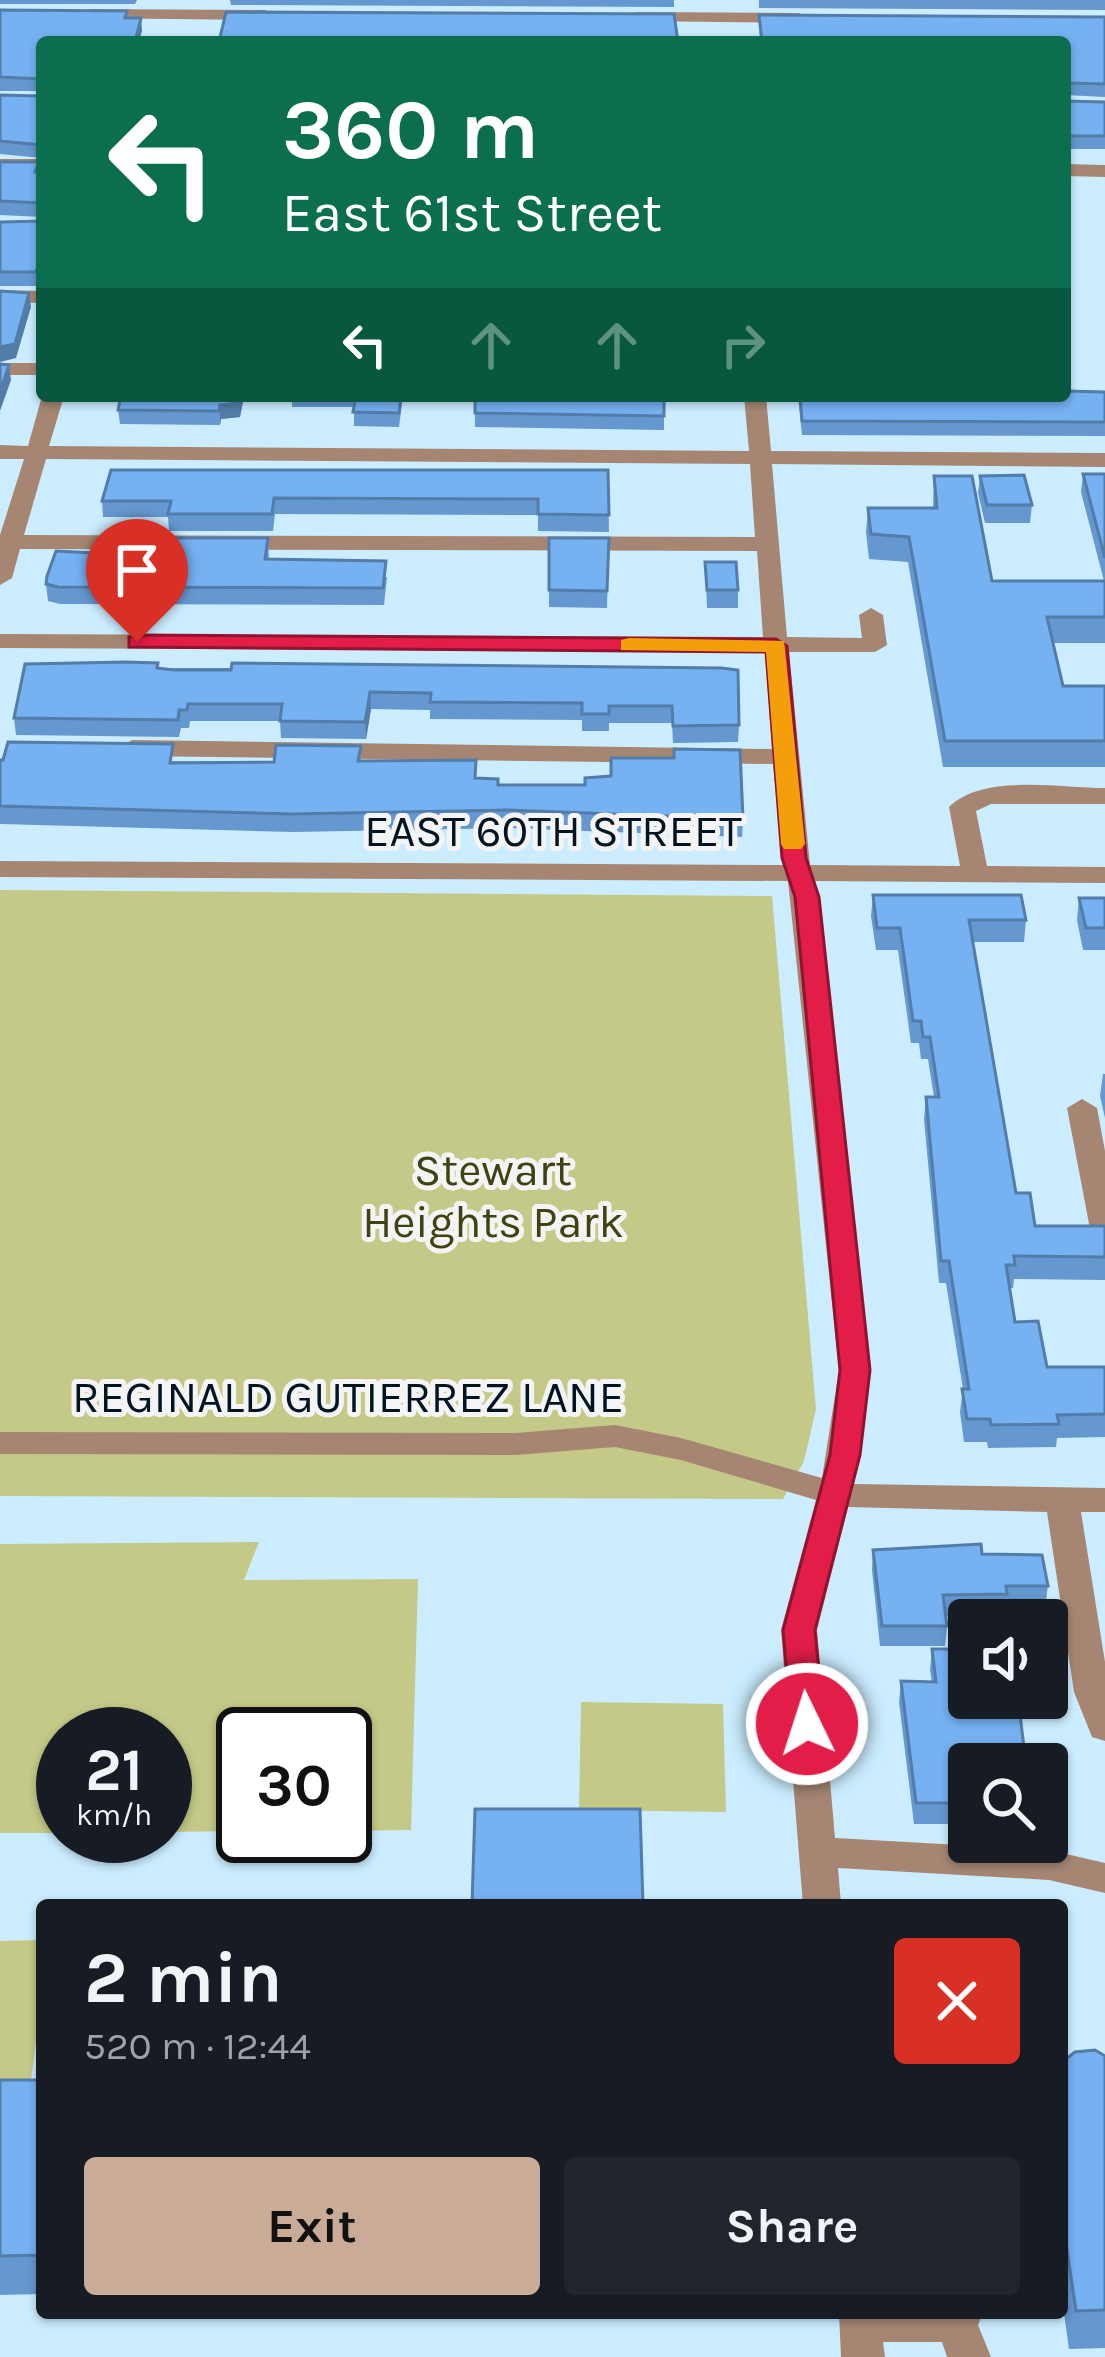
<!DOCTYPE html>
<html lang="en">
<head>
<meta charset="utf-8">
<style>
	body { margin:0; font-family:Karla,sans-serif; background:#20242c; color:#f1f3f6; height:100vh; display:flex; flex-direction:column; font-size:45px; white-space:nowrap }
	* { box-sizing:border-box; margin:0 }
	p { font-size:39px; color:#9ea1a6 }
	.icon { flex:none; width:66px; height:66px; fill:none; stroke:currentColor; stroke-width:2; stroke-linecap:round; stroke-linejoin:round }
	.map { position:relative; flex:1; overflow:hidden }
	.drawer { position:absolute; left:36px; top:1899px; width:1032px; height:420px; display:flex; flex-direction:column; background:#171b24; border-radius:12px; box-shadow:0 3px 9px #0004 }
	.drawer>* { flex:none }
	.guide { position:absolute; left:36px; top:36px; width:1035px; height:366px; border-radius:12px; box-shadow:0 3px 9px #0004; background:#0b6e4f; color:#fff; overflow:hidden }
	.tools { position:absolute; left:948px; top:1599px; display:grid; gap:24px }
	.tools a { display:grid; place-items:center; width:120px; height:120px; border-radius:12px; background:#171b24; box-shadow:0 3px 9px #0004; font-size:60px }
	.speed { position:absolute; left:36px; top:1707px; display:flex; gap:24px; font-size:60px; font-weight:700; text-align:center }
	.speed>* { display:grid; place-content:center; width:156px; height:156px; border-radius:50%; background:#171b24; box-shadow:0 3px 9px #0004; line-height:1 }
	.speed small { font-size:30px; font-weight:400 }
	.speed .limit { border:6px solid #111; border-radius:18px; background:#fff; color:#111 }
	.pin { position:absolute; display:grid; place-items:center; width:102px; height:102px; color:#fff; margin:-123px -51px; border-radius:50% 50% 50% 0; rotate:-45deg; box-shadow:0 0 12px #0007 }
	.pin .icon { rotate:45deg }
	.me { position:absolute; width:132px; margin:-66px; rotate:356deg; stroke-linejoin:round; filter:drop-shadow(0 0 9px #0008) }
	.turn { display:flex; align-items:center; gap:42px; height:252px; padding:0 48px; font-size:54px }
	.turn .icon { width:156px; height:156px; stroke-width:2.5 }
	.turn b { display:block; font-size:84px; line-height:102px }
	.lanes { display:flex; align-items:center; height:114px; padding:0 48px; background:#0003; justify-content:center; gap:60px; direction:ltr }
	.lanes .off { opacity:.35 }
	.round { display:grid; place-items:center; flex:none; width:126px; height:126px; border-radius:12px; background:#20242c }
	.headline { display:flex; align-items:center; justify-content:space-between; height:204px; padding:0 48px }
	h1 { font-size:72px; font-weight:700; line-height:90px }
	.action { display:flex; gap:24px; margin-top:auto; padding:24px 48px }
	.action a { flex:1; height:138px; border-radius:12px; background:#c9ab98; color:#111; font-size:48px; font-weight:700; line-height:138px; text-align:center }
	.action a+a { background:#20242c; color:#f1f3f6 }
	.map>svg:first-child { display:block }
</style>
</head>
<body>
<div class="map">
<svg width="1105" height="2357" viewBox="0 0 1105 2357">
	<rect width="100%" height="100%" fill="#cbedff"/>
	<path fill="#c4c987" d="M0,890l772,6 44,513 -12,52 -21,38 -783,-3z
		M259,1542l-15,38 174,-1 -7,251 -66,1v-97h-102v97l-78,1v-98h-102v99h-63v-289z
		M581,1702l142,2 3,108 -147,-2z
		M42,1940v55l-13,101h-29v-155z"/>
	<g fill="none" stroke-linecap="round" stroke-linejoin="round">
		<path fill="#a68673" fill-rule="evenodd" d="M91,9l174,1 9,5 -9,5 -180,-2 -3,-4z
			M637,12l162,1 9,5 -9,5 -168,-2 -3,-4z
			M0,159h42v12h-42z
			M1065,164l40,1v12l-40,-1z
			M0,290l42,1v12l-42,-1z
			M0,363h42v12h-42z
			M42,396h22l-15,50 700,5 -5,-55h22l5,55 334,2v14l-333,-3 15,173 75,1 -3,-23 12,-7 12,7 4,30 -12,7h-86l21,213 150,1 -11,-59c34,-34 111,-19 156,-19v16h-114l-15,7 11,55 118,1v16l-290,-2 56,489 -17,114 251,4v24h-24l24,150v79l-13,-4 -18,-45 -27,-180 -199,-5 -31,123 18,208 214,12 56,13v30l-56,-13 -211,-12 3,37h-38l-22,-275 35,-130 -135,-40 -66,-13 -99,8 -516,-1v-22l516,1 99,-8 66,13 141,40 17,-108 -51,-489 -788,-4v-16l783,4 -10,-101 -641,-8 -13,-8 13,-8 640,9 -7,-97 -765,-4v-14l763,3 -6,-86 -737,-2 -8,29 -12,7v-50l24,-76h-24v-14l28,1zM46,459l704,5 5,73 -731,-2z
			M1082,1099l15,9 8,43v88l-15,-10 -23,-121z
			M839,2313h144l-5,12 13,32h-44l-5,-15h-59l2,15h-44z"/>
	</g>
	<path fill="#6598d0" d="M0,0h137l-2,4h-135z
		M230,0h444v7l-443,-2z
		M759,0h346v10l-346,-2z
		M0,10l127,1 1,7 14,12 -3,12h-97v49h-42z
		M759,15l346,2v80l-40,-2v-53h-305z
		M42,92v66l-42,-4v-59l41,1z
		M1065,101l40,1v47h-40z
		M0,162h39l1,10h2v45l-42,-2z
		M0,222l40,1 -3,63h-37z
		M1105,392v44l-303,-1 -4,-39h267z
		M114,396h289l-4,31 -45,-1v-19h-62v-11h-48l-4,21 -19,2 -1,6 -100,-1 -2,-14 3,-11h-7z
		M475,396h189v34l-189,-3z
		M692,396h34v6z
		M608,470l1,62 -71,-1v-16l-263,-1 -2,17h-104l-1,-14h-65l-1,-16z
		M1083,474h22v169h-52l10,43h42v81h-162l-35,-205 -39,-3 -3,-27 2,-24h65l1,-32 58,105h112l-23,-89z
		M980,476l52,29 -2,18h-45l-7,-30z
		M268,538l1,21 118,18 -3,28 -324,-1 -12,-3 -2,-17 49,-26 63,1z
		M549,538h60l-2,70 -58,-1z
		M705,562l33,28v18h-31z
		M158,668h563l18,57 -1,17 -65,1 -1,-20h-63v8h-27v-11l-152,-1v-9l-59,-1 -5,30 -85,-1 -1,-17h-90l-1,7h-8l-2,9 -163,-2 -2,-17z
		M361,746v15l115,17 22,7 245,34 -1,18 -233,-9 -215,4 -294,-8v-64l274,2z
		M873,895l153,25 -2,22h-52l44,251 19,33h70v54l-91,-1 -1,9h-3l5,34 32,45h58v70l-48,1 -1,9 -68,1 -1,-6h-23l-4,-30 3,-23 -17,-106h-7l-15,-164 2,-22h8l-6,-38h-7l-2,-16h-8l-13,-93h-22l-5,-34z
		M1079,898h26v52h-22l-6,-30z
		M1103,1074h2v44l-5,-22z
		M873,1550l109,4 66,32 -3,21h-40l-1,8 -58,1 1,10 -2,20h-65l-8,-76z
		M932,1649l37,115v60h-55l-15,-122 2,-21 31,1 -2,-12z
		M1105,2056v292l-36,1 -7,-50v-237z
		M0,2080h42v214l-42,1z"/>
	<path fill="#537ca9" d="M141,18l1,12 -3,12h-4z
		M42,253v18l-5,15 -1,-14z
		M29,293l2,14 -15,51 -16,4v-15z
		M9,365l2,15 -11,31v-19z
		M241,396h3l-4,21 -19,2 -1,6v-20z
		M370,692l1,17 -5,30 -1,-17z"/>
	<path fill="#76b1f2" stroke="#537ca9" stroke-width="3" d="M0,10l127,1 -2,7h16l-6,24h-93v37l-42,-2z
		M226,12l448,2 4,28h-459z
		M759,15l346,2v67l-39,-1 -1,4v-45h-303z
		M42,92v53l-42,-4v-46l41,1z
		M1065,101l40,1v34h-40z
		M0,162h39l-4,10h7v31l-42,-2z
		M42,221v32l-6,19h-36v-50z
		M0,291l29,2 -14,51 -15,3z
		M0,364l9,1 -9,27z
		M1065,391l40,1v30l-303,-1 -2,-25h265z
		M121,396h120l-2,7 -19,2 -1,6 -101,-1z
		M356,396h45l-2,17 -46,-1z
		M475,396h189v20l-189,-3z
		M111,470h497l1,45 -71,-1v-15l-264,-1 -2,16h-104l3,-13h-69z
		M1083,474h22v84z
		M1024,475l8,30h-45l-7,-29z
		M934,476h38l20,105h113v36h-58l16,69h42v55h-160l-36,-204 -38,-3 -3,-26h69z
		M163,538h105l-3,21 121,2 -3,27 -325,-1 -12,-3 1,-8 9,-25 38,2 -2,5 66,1z
		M549,538h60l-2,53 -58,-1z
		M705,562h31l2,28h-31z
		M126,662l32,1 -1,5 17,2h57l1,-7 489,5 17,2 1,55 -66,1 -1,-20h-63v8h-27v-11l-152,-1 1,-9 -61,-1 -5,30 -85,-1 2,-17h-94l-1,6h-8l-1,10 -164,-2 11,-54z
		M8,742l165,2 -3,19 104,-1 2,-17 85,1 -3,15 118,-1 -1,18 23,1v6h87v-7l26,-2v-18h63v-9l66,1 3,69 -234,-9 -217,4 -292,-8v-46h3z
		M873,895h148l5,25h-57l47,273h14l5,33h70v31l-91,-1 1,9h-9l9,57 23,-1 9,46h58v47l-48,1 2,9 -68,1 -1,-6h-23l-5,-30h7l-20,-128h-8l-15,-164h13l-9,-60h-7l-2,-16h-8l-13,-93h-23z
		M1079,898h26v30h-19z
		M981,1544l1,10 60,1 6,31h-42l1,8 -64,1 4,31h-65l-9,-76z
		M932,1649h37v49h49l8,66h-57v39h-53l-15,-122 35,1z
		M475,1809h165l3,96h-171z
		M1095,2050l10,6v254l-29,1 -14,-96v-153l13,-10z
		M0,2080h42v175l-42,1z"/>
	<path fill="#e11d48" stroke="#92132f" stroke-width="3" d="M137,635l639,4 11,7 19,212 13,39 51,473 -10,85 -45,175 9,94 -5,8 -12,4 -11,-4 -5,-8 -8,-94 47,-175 10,-85 -45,-473 -13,-39 -16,-206 -637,-5v-10z"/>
	<path fill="#f59e0b" d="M629,638l155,3 21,203 -4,5h-17l-3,-5 -15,-192 -145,-2v-10z"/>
	<g text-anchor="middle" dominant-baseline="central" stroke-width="10" stroke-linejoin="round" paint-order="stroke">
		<g font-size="45" fill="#001521" stroke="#f4f4f4">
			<text x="553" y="831">EAST 60TH STREET</text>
			<text x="348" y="1397">REGINALD GUTIERREZ LANE</text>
		</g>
		<g font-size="45" fill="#404212" stroke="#f4f4f4">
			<text x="493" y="1170">Stewart<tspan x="493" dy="52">Heights Park</tspan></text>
		</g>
	</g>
</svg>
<div class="tools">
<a><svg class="icon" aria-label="sound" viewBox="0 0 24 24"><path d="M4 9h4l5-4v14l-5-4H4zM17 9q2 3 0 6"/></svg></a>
<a><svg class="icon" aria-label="search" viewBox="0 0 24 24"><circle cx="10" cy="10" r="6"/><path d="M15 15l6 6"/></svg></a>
</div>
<div class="speed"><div>21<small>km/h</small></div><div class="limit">30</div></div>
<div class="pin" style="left:137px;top:642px;background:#d93025"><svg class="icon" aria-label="arrive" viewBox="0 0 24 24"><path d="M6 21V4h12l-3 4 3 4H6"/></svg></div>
<svg class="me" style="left:807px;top:1724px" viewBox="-20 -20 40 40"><circle r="17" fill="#e11d48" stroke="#fff" stroke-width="3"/><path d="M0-11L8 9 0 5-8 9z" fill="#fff"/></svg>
<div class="guide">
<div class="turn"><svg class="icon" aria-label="left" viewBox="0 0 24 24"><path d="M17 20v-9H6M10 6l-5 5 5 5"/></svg><div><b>360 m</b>East 61st Street</div></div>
<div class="lanes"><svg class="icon" aria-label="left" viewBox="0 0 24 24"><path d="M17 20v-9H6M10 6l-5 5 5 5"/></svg><svg class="icon off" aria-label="ahead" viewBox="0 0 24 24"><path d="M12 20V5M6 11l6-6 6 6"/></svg><svg class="icon off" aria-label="ahead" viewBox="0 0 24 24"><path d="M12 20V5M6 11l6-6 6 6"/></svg><svg class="icon off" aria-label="right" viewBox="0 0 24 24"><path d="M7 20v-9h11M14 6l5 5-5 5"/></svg></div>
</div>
<section class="drawer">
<div class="headline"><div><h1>2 min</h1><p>520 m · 12:44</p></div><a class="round" style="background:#d93025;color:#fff"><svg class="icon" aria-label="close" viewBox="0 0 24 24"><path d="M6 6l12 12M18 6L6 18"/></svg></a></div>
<div class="action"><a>Exit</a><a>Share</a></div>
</section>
</div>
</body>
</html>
